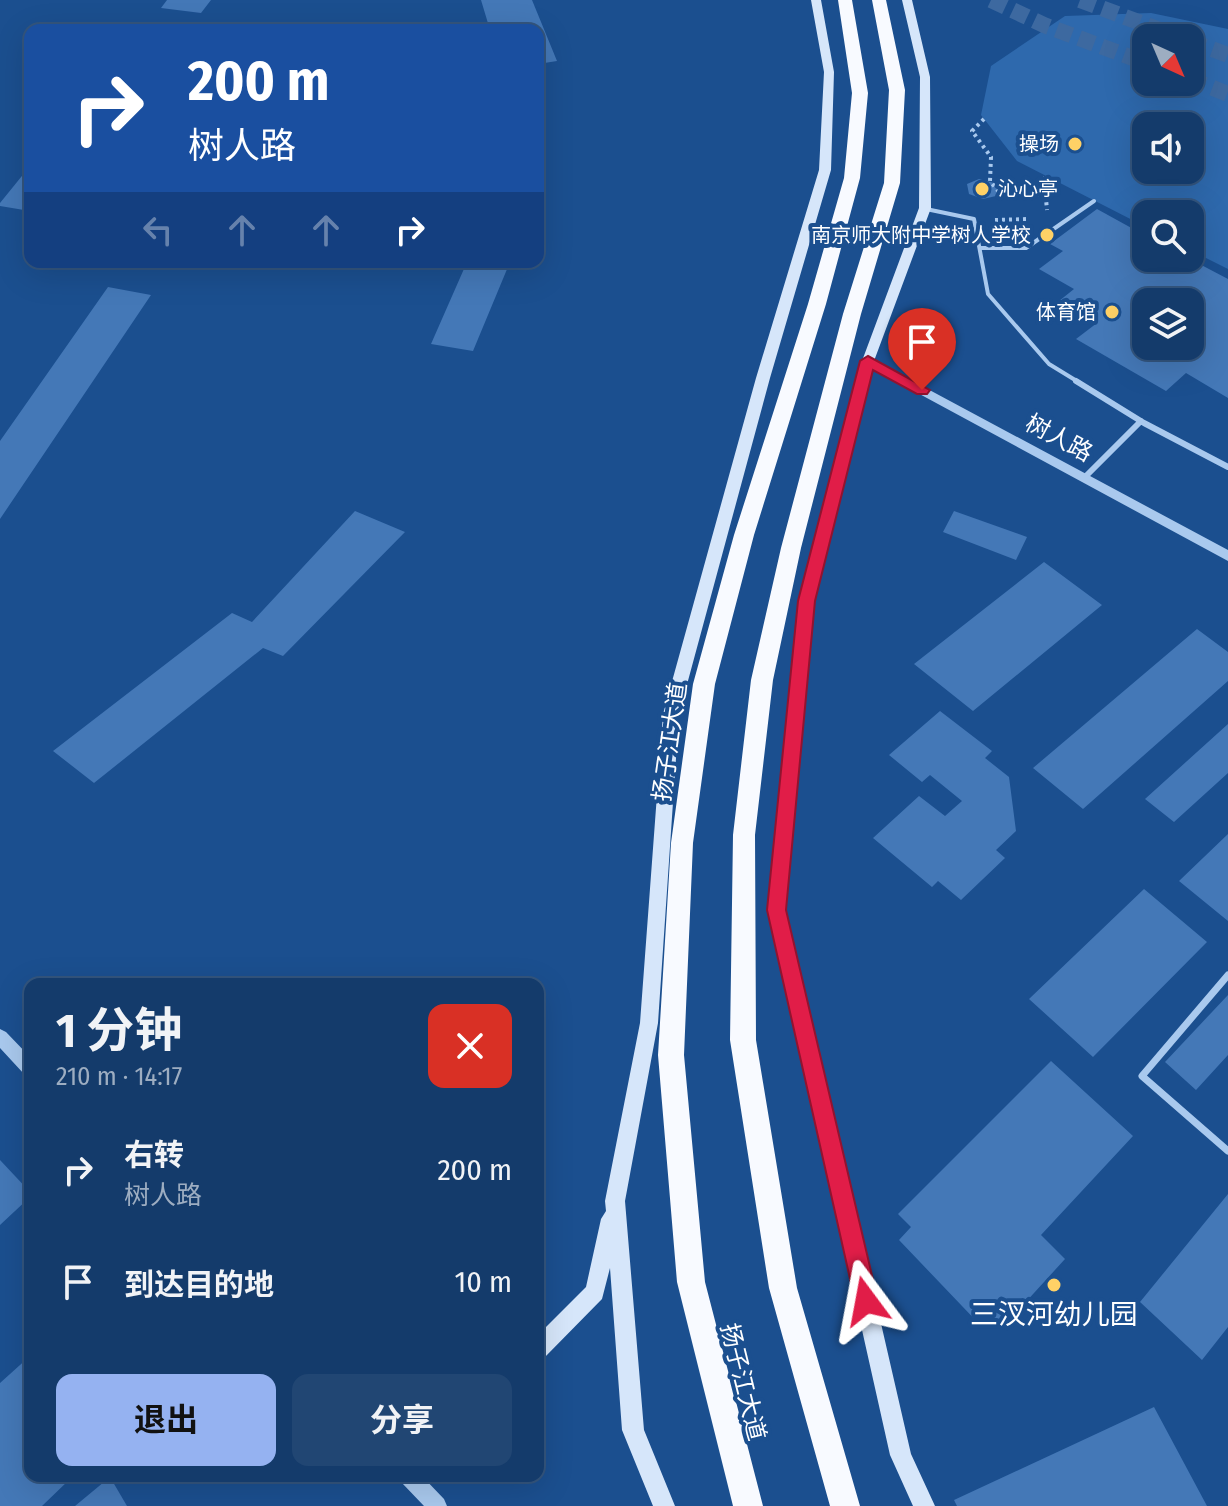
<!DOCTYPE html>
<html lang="zh">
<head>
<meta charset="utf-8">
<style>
	body { margin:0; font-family:"Fira Sans Condensed","Noto Sans SC",sans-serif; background:#214673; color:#f1f3f6; height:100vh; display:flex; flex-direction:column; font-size:30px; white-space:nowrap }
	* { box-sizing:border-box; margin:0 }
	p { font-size:26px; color:#9dadc1 }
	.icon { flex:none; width:44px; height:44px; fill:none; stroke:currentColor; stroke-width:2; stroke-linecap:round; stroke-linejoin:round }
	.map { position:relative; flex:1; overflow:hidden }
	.panel { position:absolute; left:24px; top:978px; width:520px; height:504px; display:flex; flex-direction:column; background:#143b6b; border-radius:16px; box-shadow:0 8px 32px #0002,0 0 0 2px #33557e }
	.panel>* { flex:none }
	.top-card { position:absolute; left:24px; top:24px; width:520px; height:244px; border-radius:16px; box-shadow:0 8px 32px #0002,0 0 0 2px #33557e; background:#1a4fa0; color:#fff; overflow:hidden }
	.needle { width:52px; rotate:136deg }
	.tools { position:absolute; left:1132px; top:24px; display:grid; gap:16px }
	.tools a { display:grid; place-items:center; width:72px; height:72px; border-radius:16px; background:#143b6b; box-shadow:0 8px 32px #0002,0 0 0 2px #33557e; font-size:40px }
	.pin { position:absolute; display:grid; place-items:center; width:68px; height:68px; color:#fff; margin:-82px -34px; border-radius:50% 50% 50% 0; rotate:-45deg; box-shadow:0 0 8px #0007 }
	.pin .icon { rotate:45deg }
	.me { position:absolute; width:88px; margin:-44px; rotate:347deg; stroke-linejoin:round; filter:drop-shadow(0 0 6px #0008) }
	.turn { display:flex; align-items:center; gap:28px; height:168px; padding:0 32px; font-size:36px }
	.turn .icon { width:104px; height:104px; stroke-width:2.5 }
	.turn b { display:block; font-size:56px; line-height:68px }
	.lanes { display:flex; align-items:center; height:76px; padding:0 32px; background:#0003; justify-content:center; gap:40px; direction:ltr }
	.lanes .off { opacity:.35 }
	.round { display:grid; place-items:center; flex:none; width:84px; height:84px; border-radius:16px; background:#214673 }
	.headline { display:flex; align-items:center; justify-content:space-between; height:136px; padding:0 32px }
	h1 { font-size:48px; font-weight:700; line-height:60px }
	.cta { display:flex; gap:16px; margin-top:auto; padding:16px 32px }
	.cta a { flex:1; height:92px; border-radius:16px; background:#95b2f1; color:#111; font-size:32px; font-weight:700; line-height:92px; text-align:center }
	.cta a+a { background:#214673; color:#f1f3f6 }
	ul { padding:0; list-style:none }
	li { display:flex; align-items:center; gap:24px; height:112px; padding:0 32px }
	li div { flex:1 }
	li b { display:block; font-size:30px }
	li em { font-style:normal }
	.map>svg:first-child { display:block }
</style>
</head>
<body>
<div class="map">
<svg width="1228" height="1506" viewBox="0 0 1228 1506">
	<rect width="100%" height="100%" fill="#1b4f8f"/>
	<path fill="#2e69ad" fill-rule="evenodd" d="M1151,13l77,16v240l-38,-19v-36h-44v13l-129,-66 -36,-46 10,-49 74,-50zM1146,38h44v44h-44zM1146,126h44v44h-44z"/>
	<path fill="#4478b7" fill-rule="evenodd" d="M167,0h44l-10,13 -40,-5z
		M481,0h51l25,61 -19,3v-34h-48z
		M30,166v45l-30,-5v-3z
		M979,179l15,4 5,6 -3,7 -13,3 -14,-5 -2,-10z
		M1097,209l49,27v22h42l40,21v119l-42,-25 -20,18 -90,-52 21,-16 -38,-22 15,-12 -35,-20 24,-18 -13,-7zM1146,302h44v44h-44z
		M467,262h43l-37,89 -42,-7z
		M108,287l43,8 -151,224v-78z
		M355,511l50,21 -122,124 -20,-8 -169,135 -41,-32 179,-138 20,9z
		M954,511l73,26 -11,23 -73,-28z
		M1044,562l58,43 -129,106 -59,-47z
		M1197,629l31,23v29l-145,128 -50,-41z
		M940,711l52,40 -7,7 24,19 7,54 -20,19 9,8 -44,42 -23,-19 -6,6 -59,-49 46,-42 26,20 17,-15 -32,-26 -8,7 -33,-27z
		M1228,724v49l-54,49 -29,-23z
		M1228,834v87l-49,-40z
		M1144,889l63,53 -114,115 -64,-58z
		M1228,995v60l-32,35 -31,-28z
		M1051,1061l82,75 -92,99 24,24 -63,69 -10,-10 -9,10 -84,-88 12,-13 -13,-13z
		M0,1160l30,32v5l-30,28z
		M1228,1194v133l-26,33 -62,-58z
		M30,1356v120h36l3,4 -27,26h-42v-123z
		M1154,1407l53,99h-250l-3,-6z
		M110,1477l17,29h-52z"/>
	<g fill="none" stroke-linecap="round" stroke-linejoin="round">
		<path stroke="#3d69a0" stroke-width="16" stroke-dasharray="16 8" stroke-linecap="butt" d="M991,0l53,25 102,38
			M1080,0l101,38
			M1190,41l38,14
			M1190,79l38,15"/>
		<path stroke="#a9c9ee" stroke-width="4" stroke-dasharray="3 4" stroke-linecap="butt" d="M984,119l-12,12 19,26 -1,24 9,11 34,-1 13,8 1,11
			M1011,191l37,-14
			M995,220l34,-1"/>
		<path stroke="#a9c9ee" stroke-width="4" d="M926,209l48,10 14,75 61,70 31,19
			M980,248h46l68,-47"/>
		<path stroke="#a9c9ee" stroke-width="6" d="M1076,381l68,42 84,44
			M1085,477l56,-56"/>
		<path stroke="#a9c9ee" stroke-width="7" d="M1228,975l-86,101 86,75"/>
		<path fill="#a9c9ee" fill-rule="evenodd" d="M868,357l360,193v11l-364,-197v-6z
			M0,1029l6,3 24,25v19l-6,-2 -24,-26z
			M400,1476h22l22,23 3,7h-23l-22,-23z"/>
		<path fill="#d6e6fa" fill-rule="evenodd" d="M811,0h10l13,72 -3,98 -61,208 -91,336 -21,309 -33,178 19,229 31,76h-22l-31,-76 -12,-162 -8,31 -57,58 -7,3v-25l48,-48 15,-68 5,-8 -1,-10 35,-178 23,-309 93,-336 63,-208 5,-98z
			M902,0h10l18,77 1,131 -57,153 -60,240 -28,309 125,544 24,52h-22l-23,-51 -122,-545 32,-309 62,-240 57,-153 1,-131z"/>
		<path fill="#f8faff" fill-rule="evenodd" d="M838,0h14l16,93 -8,85 -34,126 -72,231 -39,149 -22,159 -9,212 21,227 58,224h-30l-56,-224 -19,-227 13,-212 22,-159 41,-149 74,-231 36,-126 8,-85z
			M872,0h14l19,90 -5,93 -39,131 -60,234 -28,132 -18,155 1,205 41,248 63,218h-30l-61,-218 -39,-248 3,-205 18,-155 30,-132 62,-234 41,-131 5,-93z"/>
	</g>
	<path fill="#e11d48" stroke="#92132f" stroke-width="2" d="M868,356l62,34 -3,4h-10l-44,-24 -58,231 -29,309 92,391 -4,8 -8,4 -8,-4 -3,-8 -88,-391 31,-309 62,-240z"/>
	<g fill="#ffd166" stroke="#1b4f8f" stroke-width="3">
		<circle cx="1075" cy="144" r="8"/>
		<circle cx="982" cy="189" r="8"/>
		<circle cx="1047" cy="235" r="8"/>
		<circle cx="1112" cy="312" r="8"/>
		<circle cx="1054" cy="1285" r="8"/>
	</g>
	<g text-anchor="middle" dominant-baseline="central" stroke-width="8" stroke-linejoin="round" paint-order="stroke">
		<g font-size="20" fill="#fff" stroke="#1b4f8f" text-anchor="end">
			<text x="1059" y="144">操场</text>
			<text x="998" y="189" text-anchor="start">沁心亭</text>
			<text x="1031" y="235">南京师大附中学树人学校</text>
			<text x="1096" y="312">体育馆</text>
		</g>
		<g font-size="24" fill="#fff" stroke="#1b4f8f">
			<text transform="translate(1059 438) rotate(28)">树人路</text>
			<text transform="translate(670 742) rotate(-82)">扬子江大道</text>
			<text transform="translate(743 1382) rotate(76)">扬子江大道</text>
		</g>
		<g font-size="28" fill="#fff" stroke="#1b4f8f">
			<text x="1054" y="1314">三汊河幼儿园</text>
		</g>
	</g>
</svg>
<div class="tools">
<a><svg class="needle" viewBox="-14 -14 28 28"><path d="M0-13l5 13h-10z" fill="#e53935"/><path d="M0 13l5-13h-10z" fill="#9dadc1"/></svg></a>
<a><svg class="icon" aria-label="sound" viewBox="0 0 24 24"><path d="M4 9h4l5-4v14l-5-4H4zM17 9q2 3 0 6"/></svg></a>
<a><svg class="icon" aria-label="search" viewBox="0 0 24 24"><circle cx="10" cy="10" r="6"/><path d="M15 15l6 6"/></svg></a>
<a><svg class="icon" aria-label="layers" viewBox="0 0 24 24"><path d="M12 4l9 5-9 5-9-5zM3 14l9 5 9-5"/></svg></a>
</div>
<div class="pin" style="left:922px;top:390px;background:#d93025"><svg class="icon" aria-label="arrive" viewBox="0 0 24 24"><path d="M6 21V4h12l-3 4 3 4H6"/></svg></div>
<svg class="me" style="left:866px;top:1301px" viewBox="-20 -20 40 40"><path d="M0-17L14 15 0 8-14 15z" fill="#e11d48" stroke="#fff" stroke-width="4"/></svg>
<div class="top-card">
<div class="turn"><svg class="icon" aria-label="right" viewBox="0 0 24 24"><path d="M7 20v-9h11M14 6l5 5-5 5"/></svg><div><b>200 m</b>树人路</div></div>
<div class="lanes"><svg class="icon off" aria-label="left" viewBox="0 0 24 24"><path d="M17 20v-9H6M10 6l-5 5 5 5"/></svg><svg class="icon off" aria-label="ahead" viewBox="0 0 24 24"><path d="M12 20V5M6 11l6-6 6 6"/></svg><svg class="icon off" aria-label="ahead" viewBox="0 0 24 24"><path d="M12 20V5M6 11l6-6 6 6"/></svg><svg class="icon" aria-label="right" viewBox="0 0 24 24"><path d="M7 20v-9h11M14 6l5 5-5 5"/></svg></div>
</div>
<section class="panel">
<div class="headline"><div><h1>1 分钟</h1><p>210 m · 14:17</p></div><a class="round" style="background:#d93025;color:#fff"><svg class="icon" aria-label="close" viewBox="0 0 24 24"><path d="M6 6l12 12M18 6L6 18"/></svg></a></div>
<ul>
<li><svg class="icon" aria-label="right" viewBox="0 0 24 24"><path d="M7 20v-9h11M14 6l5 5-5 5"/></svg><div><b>右转</b><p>树人路</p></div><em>200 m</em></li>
<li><svg class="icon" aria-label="arrive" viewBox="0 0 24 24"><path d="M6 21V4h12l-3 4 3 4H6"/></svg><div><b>到达目的地</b></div><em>10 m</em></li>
</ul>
<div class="cta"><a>退出</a><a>分享</a></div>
</section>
</div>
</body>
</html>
